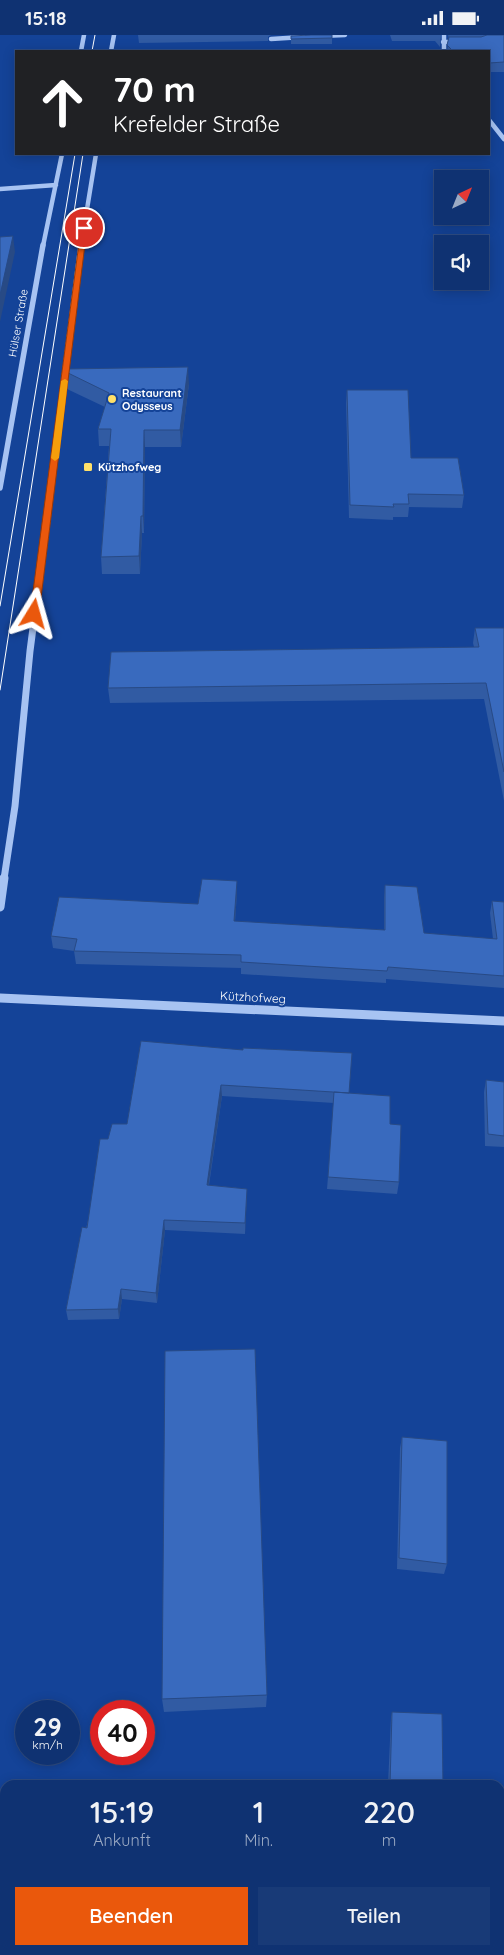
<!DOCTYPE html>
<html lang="de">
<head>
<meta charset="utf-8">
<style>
	body { margin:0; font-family:Quicksand,sans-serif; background:#183a77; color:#f1f3f6; height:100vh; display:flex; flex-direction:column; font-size:19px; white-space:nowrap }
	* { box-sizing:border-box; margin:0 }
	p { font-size:16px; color:#9baac4 }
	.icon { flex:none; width:28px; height:28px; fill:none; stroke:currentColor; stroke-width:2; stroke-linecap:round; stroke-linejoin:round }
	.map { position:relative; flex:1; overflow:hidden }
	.side { position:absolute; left:0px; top:1745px; width:505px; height:175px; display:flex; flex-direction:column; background:#0f3272; border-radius:15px 15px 0 0; box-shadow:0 2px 12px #0003,0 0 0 1px #2f4d84 }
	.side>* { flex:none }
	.top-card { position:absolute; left:15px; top:15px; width:475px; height:105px; border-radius:0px; box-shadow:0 2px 12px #0003,0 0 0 1px #2f4d84; background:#202124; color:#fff; overflow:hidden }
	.needle { width:32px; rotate:43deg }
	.controls { position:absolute; left:434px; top:135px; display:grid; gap:10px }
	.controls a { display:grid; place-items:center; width:55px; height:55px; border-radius:0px; background:#0f3272; box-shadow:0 2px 12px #0003,0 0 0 1px #2f4d84; font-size:25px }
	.speed { position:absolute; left:15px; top:1665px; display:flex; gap:10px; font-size:25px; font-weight:700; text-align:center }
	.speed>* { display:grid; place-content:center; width:65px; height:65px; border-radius:50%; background:#0f3272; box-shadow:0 2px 12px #0003,0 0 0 1px #2f4d84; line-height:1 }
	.speed small { font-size:12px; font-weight:400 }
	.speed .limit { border:8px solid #d22; background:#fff; color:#111 }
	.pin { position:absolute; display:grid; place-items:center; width:42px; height:42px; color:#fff; margin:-21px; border:2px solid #fff; border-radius:50%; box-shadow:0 1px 5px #0007 }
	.me { position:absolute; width:55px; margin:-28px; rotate:8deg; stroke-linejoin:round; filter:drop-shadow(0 0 4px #0008) }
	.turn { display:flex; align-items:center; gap:18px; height:105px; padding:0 15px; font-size:22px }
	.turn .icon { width:65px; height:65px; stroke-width:2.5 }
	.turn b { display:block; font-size:35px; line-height:42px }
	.eta { display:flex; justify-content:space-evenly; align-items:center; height:85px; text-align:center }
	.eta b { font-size:30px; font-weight:600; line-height:35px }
	.action { display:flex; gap:10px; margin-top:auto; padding:10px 15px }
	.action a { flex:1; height:58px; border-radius:0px; background:#ea580c; color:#fff; font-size:20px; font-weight:600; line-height:58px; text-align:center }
	.action a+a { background:#183a77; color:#f1f3f6 }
	.status { display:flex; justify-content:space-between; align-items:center; height:35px; padding:0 25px; background:#0f3272; direction:ltr }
	.status svg { height:14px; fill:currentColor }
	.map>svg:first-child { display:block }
</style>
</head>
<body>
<div class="status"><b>15:18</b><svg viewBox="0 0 49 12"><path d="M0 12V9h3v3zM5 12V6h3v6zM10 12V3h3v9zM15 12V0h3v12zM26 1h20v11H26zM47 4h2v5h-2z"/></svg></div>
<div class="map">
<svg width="504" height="1920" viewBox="0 0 504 1920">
	<rect width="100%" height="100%" fill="#144398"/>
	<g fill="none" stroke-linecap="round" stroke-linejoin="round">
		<path stroke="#a7c3f2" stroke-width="4.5" d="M444,0v16
			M321,1l24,-1
			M271,4l32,-2
			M443,7h17
			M81,16l3,-16
			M111,16l3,-16
			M489,85l15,19
			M0,154l56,-4
			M43,211l19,-92
			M81,211l15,-92"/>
		<path stroke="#a7c3f2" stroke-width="5.5" d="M0,453l43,-243
			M46,486l35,-276"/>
		<path stroke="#a7c3f2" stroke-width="7" d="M4,844l11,-73 15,-155 17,-131"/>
		<path stroke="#a7c3f2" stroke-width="9" d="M0,872l4,-29
			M0,963l504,23"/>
		<path stroke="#fff" stroke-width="1" d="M92,16l3,-16
			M0,571l75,-452
			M0,655l83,-536"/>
	</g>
	<path fill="#315ba3" d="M138,0h133l-3,2v4l-129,2z
		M390,0h51l-1,12 -5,-6h-43z
		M448,0h56v37h-15v-21h-42l2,-13z
		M291,1l41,2v6h-41z
		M66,337l123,12 -8,63h-36l-1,86h-2l-2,41h-38l-1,-17 8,-111h-10l-1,-17 7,-22 -38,-18z
		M347,355l64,68 53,37 -2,13 -53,-1 -1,10h-15v3l-44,-2 -3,-115z
		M475,593h29v173l-20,-102 -374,4 -2,-15 366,-41 -1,-4z
		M385,850l39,48 69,6 -3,-26 2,-12 12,1v86l-118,-9v4l-145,-9v-6l-165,-4 -2,-13 -21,-3 -2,-12 147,-32 39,-11 -2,29 149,8v-33z
		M141,1006l208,52 41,31 9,58 -2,12 -70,-5 7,-86 -112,-7 -13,89 38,4 -2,45 -80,-4 -8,73 -35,-4 -3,20 -51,1 -2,-10 42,-171 19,-15z
		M486,1045l18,2v65l-19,-1 -1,-54z
		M402,1402l45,127 -3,10 -47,-5 3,-121z
		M267,1660l-1,12 -102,5 -2,-13z
		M392,1677l51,73h-55l3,-68z"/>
	<path fill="#284a85" d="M13,201l2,16 -15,70v-27z
		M188,332l1,17 -8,63 -1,-17z
		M144,395l1,17 -1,86 -1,-17z
		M141,481l1,17 -2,41 -1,-18z
		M237,846v12l-3,41v-13z
		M221,1050l1,11 -15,99v-10z
		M247,1154v10l-2,35v-11z
		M164,1185l1,10 -8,73 -1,-10z
		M121,1254l1,10 -3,20 -1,-10z"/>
	<path fill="#396abe" stroke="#284a85" d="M311,0h21v3l-41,1v-3z
		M487,0h17v27l-15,1v-12h-36l-6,-6 2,-8h32z
		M13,201l-13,59v-58z
		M188,332l-8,63h-36l-1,86h-2l-2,40 -38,1 10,-128h-13l11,-36 -43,-21v-3z
		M347,355h61l3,68h47l6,37 -56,-1 1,10h-16l1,3 -44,-2z
		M475,593h29v144l-18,-89 -378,5 3,-36 368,-5z
		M202,844l35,2 -3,40 151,9v-45l32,2 7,46 73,6 -5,-38 12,1v74l-116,-9 -1,4 -146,-9v-7l-167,-4 3,-12 -26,-3 8,-39 139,7z
		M141,1006l102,9v-2l109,5 -3,40 -128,-8 -14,100 40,4 -2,34 -81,-3 -8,73 -35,-4 -3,20 -52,1 16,-83 5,1 13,-89h8l4,-15h15z
		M486,1045l18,2v54l-16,-2z
		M334,1057l56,4v28l11,1 -2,57 -71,-5z
		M255,1314l12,346 -105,4 3,-348z
		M402,1402l45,4v123l-48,-6z
		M392,1677l50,2 1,71h-53z
		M99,1915h115v5h-115z"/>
	<path fill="#ea580c" stroke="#983908" d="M84,191l3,2 -48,386 -5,3 -4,-3 51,-386z"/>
	<path fill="#f59e0b" d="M65,344l3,2 -9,77 -4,3 -4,-3 10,-77z"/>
	<g fill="#ffe069" stroke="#144398" stroke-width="2">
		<circle cx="112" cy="364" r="5"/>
		<rect x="83" y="427" width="10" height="10" rx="2.5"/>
	</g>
	<g text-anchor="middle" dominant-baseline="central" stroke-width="4" stroke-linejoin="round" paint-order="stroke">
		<g font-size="11" fill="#fff" stroke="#144398">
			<text transform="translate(18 288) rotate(-80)">Hülser Straße</text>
		</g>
		<g font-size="11" font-weight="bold" fill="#fff" stroke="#144398" text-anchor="start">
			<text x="122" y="358">Restaurant<tspan x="122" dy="13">Odysseus</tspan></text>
			<text x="98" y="432">Kützhofweg</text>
		</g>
		<g font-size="12" fill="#fff" stroke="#144398">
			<text transform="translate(253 962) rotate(3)">Kützhofweg</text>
		</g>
	</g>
</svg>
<div class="controls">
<a><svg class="needle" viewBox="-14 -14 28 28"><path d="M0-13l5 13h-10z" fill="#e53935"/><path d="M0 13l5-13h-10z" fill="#9baac4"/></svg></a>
<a><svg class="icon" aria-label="sound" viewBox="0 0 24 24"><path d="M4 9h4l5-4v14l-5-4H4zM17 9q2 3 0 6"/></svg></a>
</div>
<div class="speed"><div>29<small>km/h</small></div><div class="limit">40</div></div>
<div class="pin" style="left:84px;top:193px;background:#d93025"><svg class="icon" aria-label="arrive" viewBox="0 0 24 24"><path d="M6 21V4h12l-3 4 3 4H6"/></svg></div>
<svg class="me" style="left:34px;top:579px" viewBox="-20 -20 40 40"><path d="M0-17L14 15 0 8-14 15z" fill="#ea580c" stroke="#fff" stroke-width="4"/></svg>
<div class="top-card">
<div class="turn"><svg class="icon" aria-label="ahead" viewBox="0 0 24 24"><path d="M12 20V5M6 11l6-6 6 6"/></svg><div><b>70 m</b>Krefelder Straße</div></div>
</div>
<section class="side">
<div class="eta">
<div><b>15:19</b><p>Ankunft</p></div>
<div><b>1</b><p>Min.</p></div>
<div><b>220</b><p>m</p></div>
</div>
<div class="action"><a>Beenden</a><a>Teilen</a></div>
</section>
</div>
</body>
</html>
